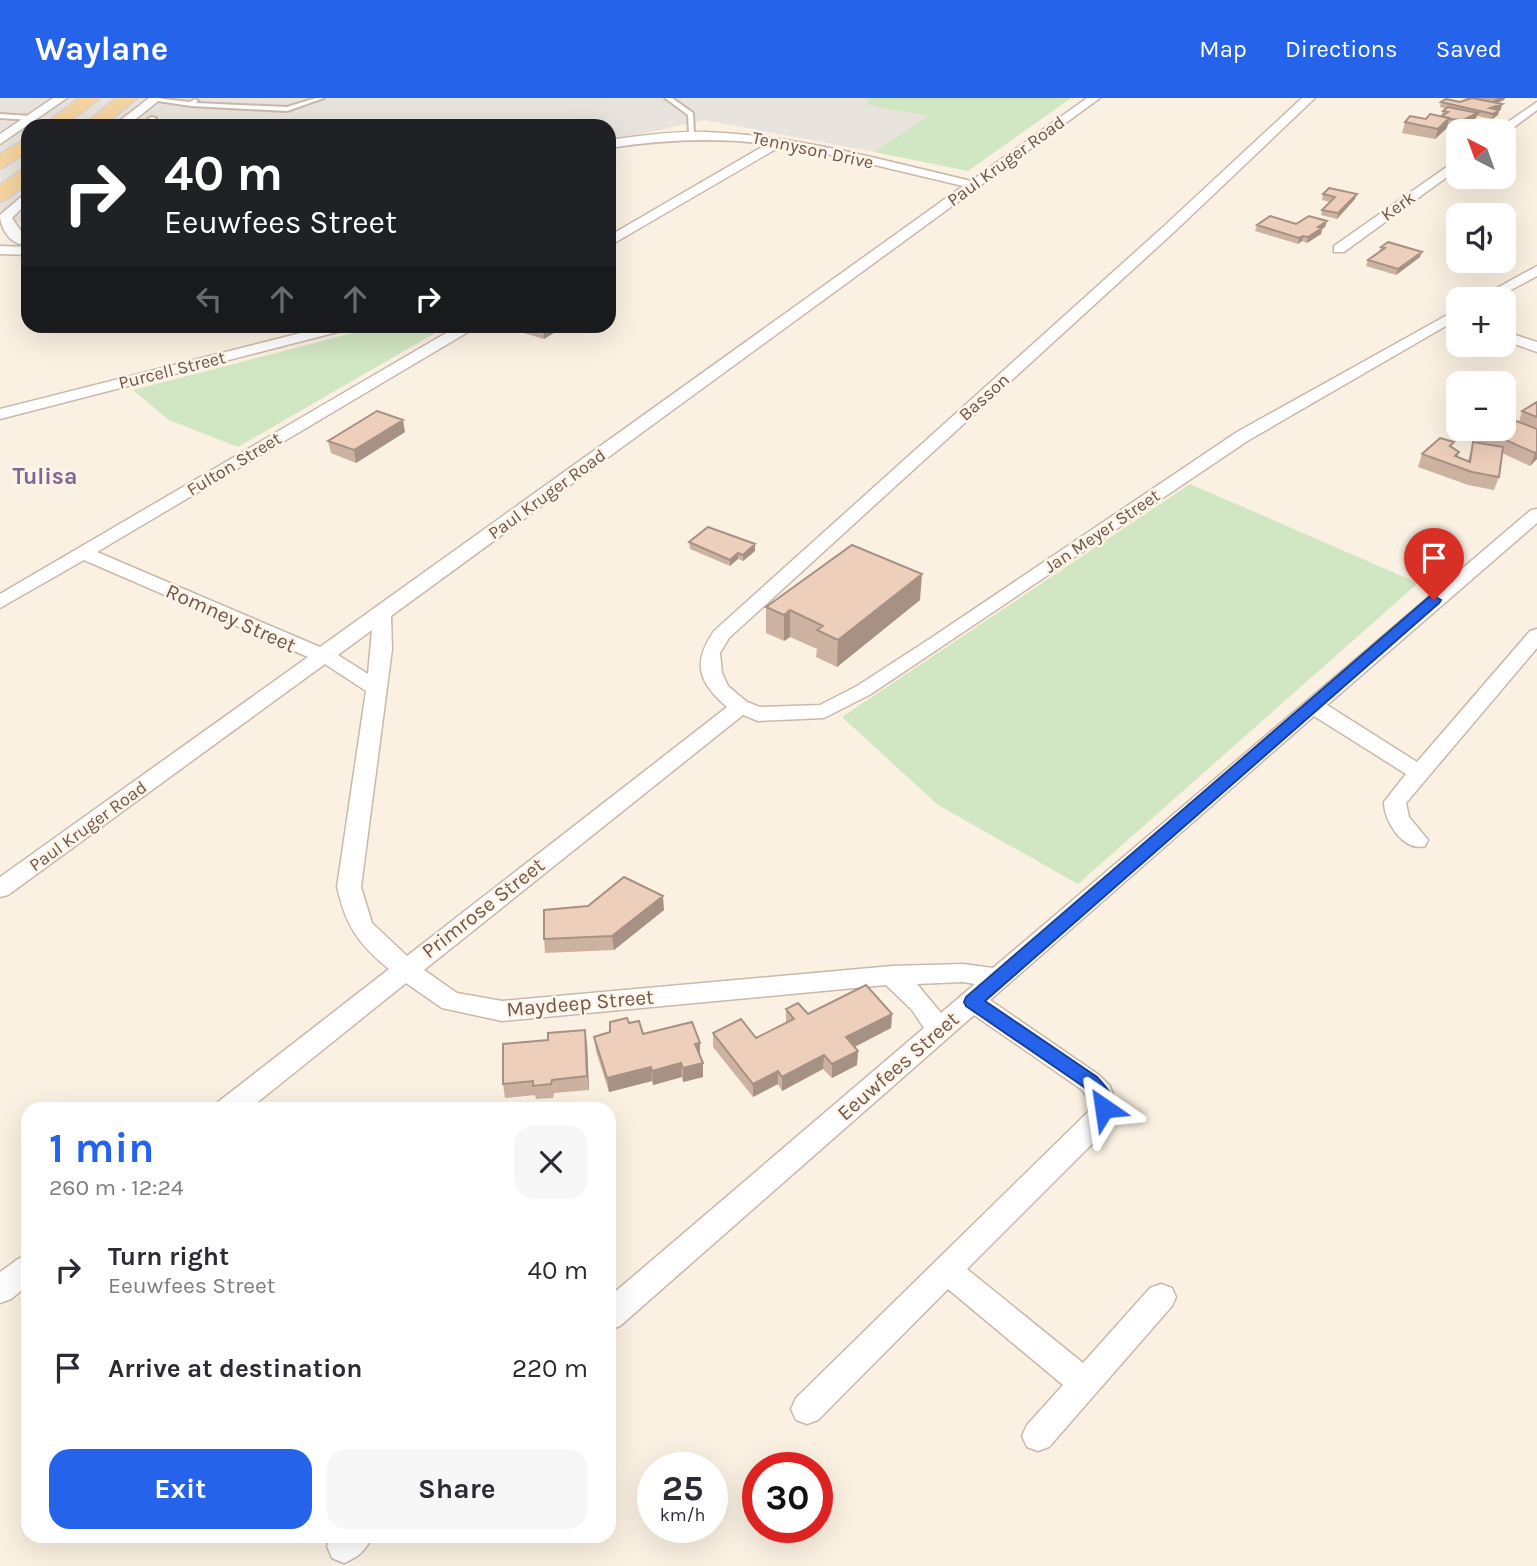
<!DOCTYPE html>
<html lang="en">
<head>
<meta charset="utf-8">
<style>
	body { margin:0; font-family:Karla,sans-serif; background:#f7f7f7; color:#2b2b33; height:100vh; display:flex; flex-direction:column; font-size:26px; white-space:nowrap }
	* { box-sizing:border-box; margin:0 }
	p { font-size:23px; color:#7c7c81 }
	.icon { flex:none; width:38px; height:38px; fill:none; stroke:currentColor; stroke-width:2; stroke-linecap:round; stroke-linejoin:round }
	.map { position:relative; flex:1; overflow:hidden }
	.drawer { position:absolute; left:21px; top:1004px; width:595px; height:441px; display:flex; flex-direction:column; background:#fff; border-radius:21px; box-shadow:0 7px 28px #0002 }
	.drawer>* { flex:none }
	.guide { position:absolute; left:21px; top:21px; width:595px; height:214px; border-radius:21px; box-shadow:0 7px 28px #0002; background:#202124; color:#fff; overflow:hidden }
	.needle { width:46px; rotate:319deg }
	.buttons { position:absolute; left:1446px; top:21px; display:grid; gap:14px }
	.buttons a { display:grid; place-items:center; width:70px; height:70px; border-radius:14px; background:#fff; box-shadow:0 7px 28px #0002; font-size:35px }
	.speed { position:absolute; left:637px; top:1354px; display:flex; gap:14px; font-size:35px; font-weight:700; text-align:center }
	.speed>* { display:grid; place-content:center; width:91px; height:91px; border-radius:50%; background:#fff; box-shadow:0 7px 28px #0002; line-height:1 }
	.speed small { font-size:18px; font-weight:400 }
	.speed .limit { border:10px solid #d22; background:#fff; color:#111 }
	.pin { position:absolute; display:grid; place-items:center; width:60px; height:60px; color:#fff; margin:-72px -30px; border-radius:50% 50% 50% 0; rotate:-45deg; box-shadow:0 0 7px #0007 }
	.pin .icon { rotate:45deg }
	.me { position:absolute; width:77px; margin:-38px; rotate:328deg; stroke-linejoin:round; filter:drop-shadow(0 0 5px #0008) }
	.turn { display:flex; align-items:center; gap:24px; height:147px; padding:0 28px; font-size:32px }
	.turn .icon { width:91px; height:91px; stroke-width:2.5 }
	.turn b { display:block; font-size:49px; line-height:60px }
	.lanes { display:flex; align-items:center; height:66px; padding:0 28px; background:#0003; justify-content:center; gap:35px; direction:ltr }
	.lanes .off { opacity:.35 }
	.round { display:grid; place-items:center; flex:none; width:74px; height:74px; border-radius:21px; background:#f7f7f7 }
	.summary { display:flex; align-items:center; justify-content:space-between; height:119px; padding:0 28px }
	h1 { font-size:42px; font-weight:700; line-height:52px; color:#2563eb }
	.action { display:flex; gap:14px; margin-top:auto; padding:14px 28px }
	.action a { flex:1; height:80px; border-radius:21px; background:#2563eb; color:#fff; font-size:28px; font-weight:700; line-height:80px; text-align:center }
	.action a+a { background:#f7f7f7; color:#2b2b33 }
	ul { padding:0; list-style:none }
	li { display:flex; align-items:center; gap:21px; height:98px; padding:0 28px }
	li div { flex:1 }
	li b { display:block; font-size:26px }
	li em { font-style:normal }
	header { display:flex; align-items:center; gap:42px; box-sizing:border-box; height:98px; padding:0 35px; background:#2563eb; color:#fff }
	header strong { font-size:33px }
	nav { display:flex; gap:38px; margin-inline-start:auto; font-size:24px }
	.map>svg:first-child { display:block }
</style>
</head>
<body>
<header>
<strong>Waylane</strong>
<nav><a>Map</a><a>Directions</a><a>Saved</a></nav>
</header>
<div class="map">
<svg width="1537" height="1468" viewBox="0 0 1537 1468">
	<rect width="100%" height="100%" fill="#faf1e2"/>
	<path fill="#e9e3dd" d="M0,0h869l-1,7 62,11 -56,36 -169,-32 -96,21v-15h-581v97l-28,-2z"/>
	<path fill="#d1e6c2" d="M869,0h202l-103,73 -94,-19 55,-36 -62,-11z
		M380,228h54l8,3 -204,118 -69,-27 -36,-30z
		M1190,386l228,99 -340,301 -140,-79 -96,-88z"/>
	<g fill="none" stroke-linecap="round" stroke-linejoin="round">
		<defs>
			<path id="service" d="M316,0h8l-37,13 -96,-5 -40,-6 3,-2 36,4 5,-3 3,2 -2,2 91,4z
				M665,0h7l21,15 1,21 -5,-1 -1,-18z
				M0,16l31,2 3,2 -3,2 -31,-2z
				M151,19l5,1 -10,8h-7z"/>
			<path id="minor" d="M53,0h14l-67,46v-10z
				M149,0h13l-35,28h-14z
				M1087,0h13l-709,518 1,33 -31,238 11,36 35,33 320,-249c-29,-25 -35,-44 -13,-76l449,-404 139,-129h13l-142,135 -444,405 -9,15 2,20 6,13 19,16 13,5 60,-2 37,-19 74,-48 306,-206 221,-123v10l-209,121 -378,254 -47,24 -66,3 -15,-6 -319,255 33,23 45,8 390,-35 71,-2 30,4 538,-458 6,-1v14l-210,182 90,57 113,-131 7,-2v19l-131,155 3,14 19,23 -3,6c-21,6 -41,-24 -41,-44l22,-28 -92,-58 -324,284 109,75 11,11 7,22 -9,20 -141,141 116,94 67,-75 11,-4 11,4 4,9 -4,9 -123,141 -11,4 -11,-4 -5,-11 5,-11 36,-40 -115,-96 -130,131 -11,4 -11,-4 -5,-11 5,-11 292,-286c5,-9 -1,-16 -7,-23l-107,-74 -354,311 -11,4v-33l315,-269 -12,-18 -26,-25 -384,36 -60,-13 -36,-25 -158,127h-33l3,-8 171,-133c-31,-25 -43,-43 -52,-82l29,-196 -41,-27 -317,231 -8,2v-20l308,-220 -224,-97 -84,48v-14l458,-268h17l-2,3 -376,223 223,95 643,-461 -126,-30 -56,-10 -172,100v-10l158,-92c-54,-7 -105,-4 -158,4v-8c32,-4 63,-9 96,-8 90,3 178,28 266,49zM372,532l-4,44 -30,-19zM963,884l12,2 -34,29 -24,-29z
				M1537,4v8l-32,24 -10,-3z
				M1458,61v10l-114,83h-10v-6z
				M28,93v11l-16,16 15,22 -7,4c-12,-3 -20,-18 -20,-29z
				M0,148l28,1v8l-28,-1z
				M1537,168v10l-43,23h-17z
				M328,228h24l-3,3 -349,90v-10z
				M1503,233l34,11v10l-34,-12z
				M28,1157v30l-17,14 -11,4v-31l18,-13z
				M331,1438h41c-6,15 -14,21 -28,27l-12,-5 -5,-12z"/>
			<path id="primary" d="M79,0h21l-36,28h-21z
				M117,0h20l-34,28h-21z
				M28,39v15l-28,17v-15z
				M28,70v15l-21,16 -7,2v-16l21,-15z"/>
		</defs>
		<use href="#service" stroke="#cab8aa" stroke-width="4"/>
		<use href="#minor" stroke="#cab8aa" stroke-width="3"/>
		<use href="#primary" stroke="#dad3d0" stroke-width="3"/>
		<use href="#service" fill="#fff" fill-rule="evenodd"/>
		<use href="#minor" fill="#fff" fill-rule="evenodd"/>
		<use href="#primary" fill="#f5d49f" fill-rule="evenodd"/>
	</g>
	<path fill="#cdb2a2" d="M1462,0h43l-1,2 -7,3 4,6 -2,1 -1,5 -6,4 -15,-3 -1,2 -15,7 -13,-1 -1,4 -12,11 -33,-6 3,-11 36,-6 2,-5 3,-2 -6,-2 1,-5h19l8,-3z
		M1323,96l32,5 -18,20 -16,-4 1,-5 8,-8 -8,-2z
		M1327,123l-2,6 -3,2 -1,5 -14,9 -5,-2 -4,3 -43,-13 2,-6z
		M1381,149l39,10 -24,18 -30,-9 2,-6 11,-8z
		M519,228h46l-21,13 -24,-7z
		M1537,304v57l-7,7 -28,-13 -3,24 -5,13 -26,-5 -50,-18 4,-13 30,-7 7,5 -1,5 10,4 5,-19 7,1 -3,-1 3,-13h23l16,-7 3,-11z
		M405,334l-49,31 -25,-10 -3,-12z
		M689,444l66,9 -12,10 -5,-2 -8,7 -40,-17z
		M920,502l-83,67 -21,-10 1,-8 -27,-12 -6,4 -18,-8v-26z
		M664,812l-50,40 -69,3 -1,-14z
		M786,911l22,5h84l-1,14 -36,19 3,4 -1,14 -25,13 -9,-9 -41,22 -4,-7 -25,13 -40,-50v-14l43,5 30,-15z
		M629,925l14,11 57,23 3,20 -20,5 -1,-5 -29,8 -1,-4 -43,11 -13,-41 -2,-14 16,-5z
		M587,945l2,47 -35,3 -1,5 -17,1 -1,-4 -30,3 -2,-14z"/>
	<path fill="#a79184" d="M1498,0h7l-1,2 -11,5 1,-5z
		M1502,6l-1,5 -12,4 1,-5z
		M1499,12l-1,5 -6,4 1,-5z
		M1478,15l-2,5 -15,7 2,-5z
		M1449,20l-2,10 -12,11 3,-10z
		M1357,96l-2,5 -18,20 1,-6z
		M1327,123l-2,6 -3,2 -1,5 -14,9 1,-6 10,-10z
		M1303,138l-1,5 -4,3 1,-6z
		M1422,154l-2,5 -24,18 2,-6z
		M545,228h20l-21,13 -1,-12z
		M403,322l2,12 -49,31 -2,-13z
		M1537,353v8l-7,7 5,-13z
		M755,446v7l-12,10v-6z
		M738,455v6l-8,7v-6z
		M922,476l-2,26 -83,67 1,-27z
		M790,512v27l-6,4v-26z
		M663,798l1,14 -50,40 -2,-14z
		M892,916l-1,14 -45,23v-14z
		M585,932l2,13 2,47 -2,-14z
		M700,945v14l-5,-13z
		M858,953l-1,14 -25,13v-14z
		M824,957l-1,14 -41,22v-14z
		M681,965l1,14 -29,8 -1,-14z
		M703,965v14l-20,5v-14z
		M651,969l1,14 -43,11 -2,-14z
		M778,973v13l-25,13v-13z"/>
	<path fill="#eecfbc" stroke="#a79184" stroke-width="2" d="M1472,0l30,6 -12,4 9,2 -6,4 -52,-12 5,-3 14,3z
		M1448,9l30,6 -15,7 -15,-1 1,-1 -7,-2 6,-4 -5,-1z
		M1430,16l19,4 -11,11 -33,-7 5,-6 16,3z
		M1329,90l28,6 -19,19 -16,-3 13,-13 -12,-3z
		M1270,118l26,8 13,-8 18,5 -9,6 4,1 -14,9 -5,-1 -4,2 -42,-13z
		M1388,144l34,10 -24,17 -30,-9 17,-12 -4,-1z
		M1537,304v15l-15,-6z
		M377,313l26,9 -49,30 -26,-9z
		M1503,318l34,13v22l-2,2 -54,-24h22z
		M1440,340l14,4 -4,4 9,6 -4,4 15,6 3,-20 30,5 -4,30 -27,-5 -50,-18z
		M708,429l47,17 -12,11 -5,-2 -8,7 -41,-18z
		M852,447l70,29 -84,66 -21,-10 6,-4 -33,-16 -6,5 -18,-8z
		M624,779l39,19 -51,40 -68,3v-29l44,-4z
		M866,887l26,29 -46,23 12,14 -26,13 -8,-9 -42,22 -4,-6 -25,13 -40,-51 28,-14 15,19 38,-19 -8,-10 12,-6 10,11z
		M627,920l2,5 10,-2 4,13 49,-12 8,21 -5,1 8,19 -20,5 -2,-5 -29,8 -1,-4 -44,11 -13,-41 16,-5v-10z
		M585,932l2,46 -35,4 -1,4 -18,2v-5l-30,3v-40l45,-4v-7z"/>
	<path fill="#2563eb" stroke="#184099" stroke-width="2" d="M1434,498l7,4 -2,3 -454,398 112,76c9,10 21,22 14,36l-7,2 -7,-2 -5,-16 -8,-10 -118,-81 -2,-4 2,-5 463,-400z"/>
	<g text-anchor="middle" dominant-baseline="central" stroke-width="5" stroke-linejoin="round" paint-order="stroke">
		<g font-size="18" fill="#70574b" stroke="#fef5e8">
			<text transform="translate(813 52) rotate(12)">Tennyson Drive</text>
			<text transform="translate(1006 63) rotate(-36)">Paul Kruger Road</text>
			<text transform="translate(1398 108) rotate(-36)">Kerk</text>
			<text transform="translate(172 272) rotate(-14)">Purcell Street</text>
			<text transform="translate(984 299) rotate(-42)">Basson</text>
			<text transform="translate(234 366) rotate(-31)">Fulton Street</text>
			<text transform="translate(547 396) rotate(-36)">Paul Kruger Road</text>
			<text transform="translate(1102 433) rotate(-34)">Jan Meyer Street</text>
			<text transform="translate(88 728) rotate(-36)">Paul Kruger Road</text>
		</g>
		<g font-size="21" fill="#70574b" stroke="#fef5e8">
			<text transform="translate(231 520) rotate(24)">Romney Street</text>
			<text transform="translate(483 810) rotate(-38)">Primrose Street</text>
			<text transform="translate(580 905) rotate(-5)">Maydeep Street</text>
			<text transform="translate(898 968) rotate(-41)">Eeuwfees Street</text>
		</g>
		<g font-size="23" font-weight="bold" fill="#836693" stroke="#fef5e8">
			<text x="45" y="378">Tulisa</text>
		</g>
	</g>
</svg>
<div class="buttons">
<a><svg class="needle" viewBox="-14 -14 28 28"><path d="M0-13l5 13h-10z" fill="#e53935"/><path d="M0 13l5-13h-10z" fill="#7c7c81"/></svg></a>
<a><svg class="icon" aria-label="sound" viewBox="0 0 24 24"><path d="M4 9h4l5-4v14l-5-4H4zM17 9q2 3 0 6"/></svg></a>
<a>+</a>
<a>−</a>
</div>
<div class="speed"><div>25<small>km/h</small></div><div class="limit">30</div></div>
<div class="pin" style="left:1434px;top:502px;background:#d93025"><svg class="icon" aria-label="arrive" viewBox="0 0 24 24"><path d="M6 21V4h12l-3 4 3 4H6"/></svg></div>
<svg class="me" style="left:1104px;top:1010px" viewBox="-20 -20 40 40"><path d="M0-17L14 15 0 8-14 15z" fill="#2563eb" stroke="#fff" stroke-width="4"/></svg>
<div class="guide">
<div class="turn"><svg class="icon" aria-label="right" viewBox="0 0 24 24"><path d="M7 20v-9h11M14 6l5 5-5 5"/></svg><div><b>40 m</b>Eeuwfees Street</div></div>
<div class="lanes"><svg class="icon off" aria-label="left" viewBox="0 0 24 24"><path d="M17 20v-9H6M10 6l-5 5 5 5"/></svg><svg class="icon off" aria-label="ahead" viewBox="0 0 24 24"><path d="M12 20V5M6 11l6-6 6 6"/></svg><svg class="icon off" aria-label="ahead" viewBox="0 0 24 24"><path d="M12 20V5M6 11l6-6 6 6"/></svg><svg class="icon" aria-label="right" viewBox="0 0 24 24"><path d="M7 20v-9h11M14 6l5 5-5 5"/></svg></div>
</div>
<section class="drawer">
<div class="summary"><div><h1>1 min</h1><p>260 m · 12:24</p></div><a class="round"><svg class="icon" aria-label="close" viewBox="0 0 24 24"><path d="M6 6l12 12M18 6L6 18"/></svg></a></div>
<ul>
<li><svg class="icon" aria-label="right" viewBox="0 0 24 24"><path d="M7 20v-9h11M14 6l5 5-5 5"/></svg><div><b>Turn right</b><p>Eeuwfees Street</p></div><em>40 m</em></li>
<li><svg class="icon" aria-label="arrive" viewBox="0 0 24 24"><path d="M6 21V4h12l-3 4 3 4H6"/></svg><div><b>Arrive at destination</b></div><em>220 m</em></li>
</ul>
<div class="action"><a>Exit</a><a>Share</a></div>
</section>
</div>
</body>
</html>
